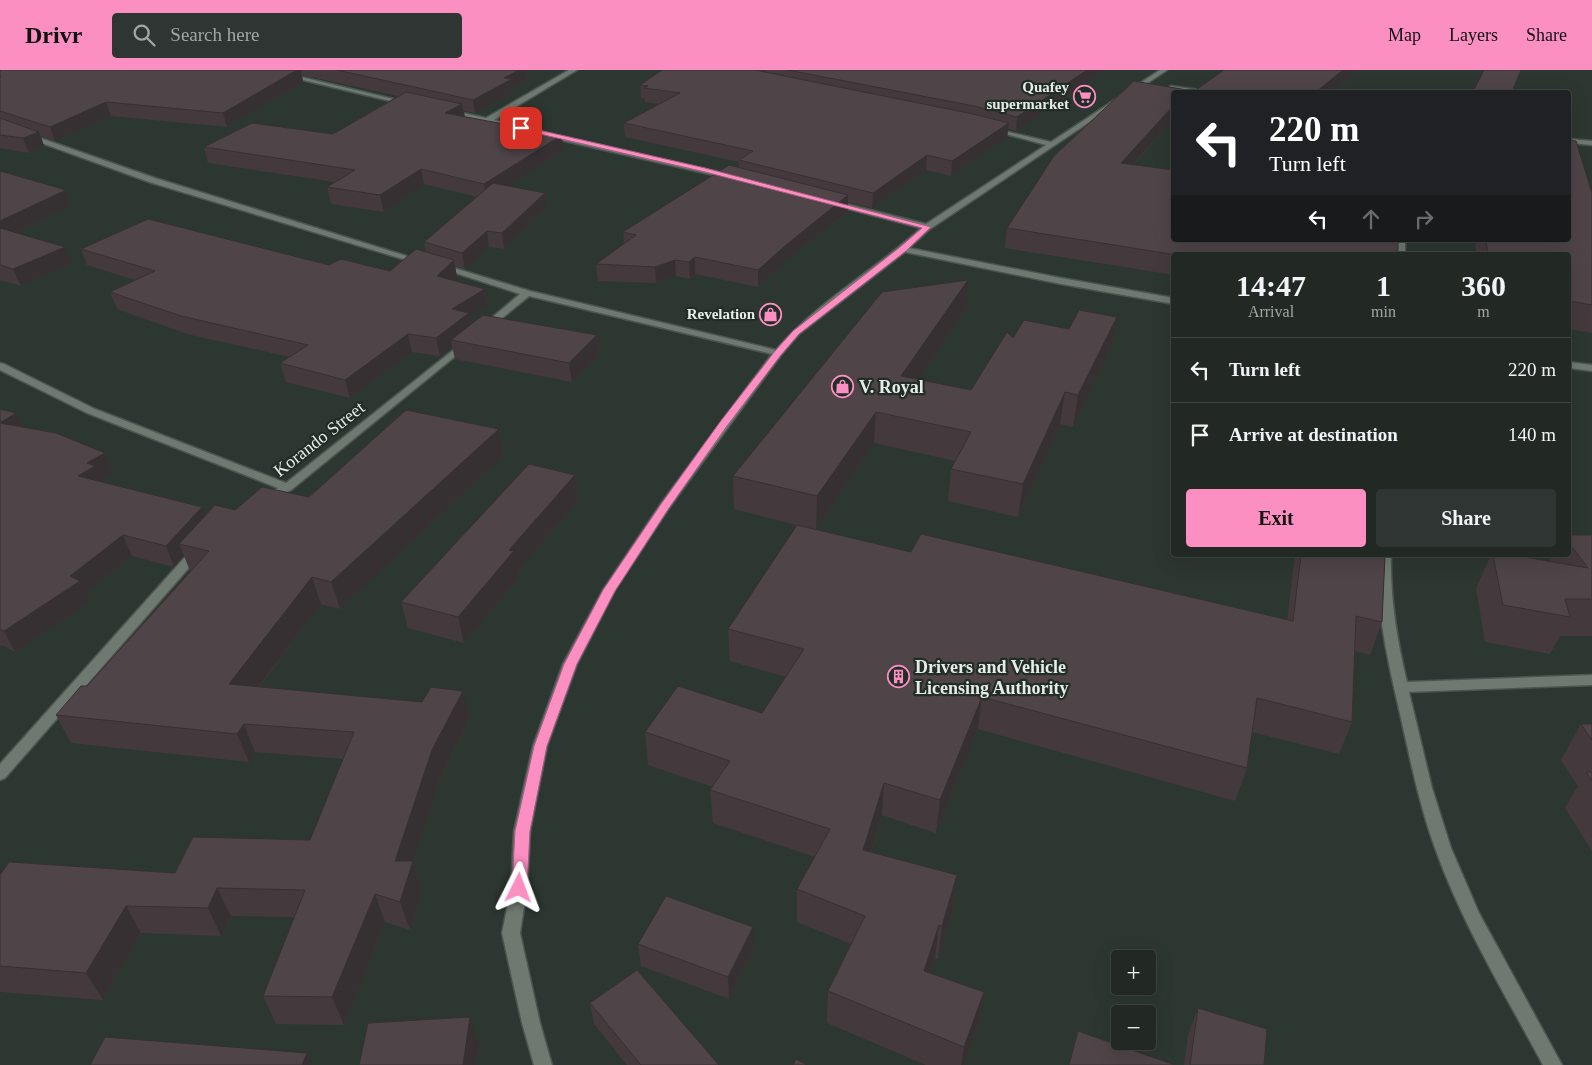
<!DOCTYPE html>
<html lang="en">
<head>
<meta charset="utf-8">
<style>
	body { margin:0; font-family:Georgia,serif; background:#2e3532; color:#f1f3f6; height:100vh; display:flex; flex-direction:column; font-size:19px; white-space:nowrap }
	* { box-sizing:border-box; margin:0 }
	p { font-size:16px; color:#a2a6a7 }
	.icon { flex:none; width:28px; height:28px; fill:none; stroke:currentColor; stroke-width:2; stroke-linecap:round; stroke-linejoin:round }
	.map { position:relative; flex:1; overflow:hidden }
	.drawer { position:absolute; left:1171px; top:182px; width:400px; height:305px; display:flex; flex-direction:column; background:#222925; border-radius:5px; box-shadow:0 5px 20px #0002,0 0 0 1px #3f4542 }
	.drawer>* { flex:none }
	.guide { position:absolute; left:1171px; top:20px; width:400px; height:152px; border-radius:5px; box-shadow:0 5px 20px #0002,0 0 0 1px #3f4542; background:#202124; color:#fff; overflow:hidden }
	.fabs { position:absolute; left:1111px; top:880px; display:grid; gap:10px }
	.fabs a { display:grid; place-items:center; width:45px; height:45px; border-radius:5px; background:#222925; box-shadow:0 5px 20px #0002,0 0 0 1px #3f4542; font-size:25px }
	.pin { position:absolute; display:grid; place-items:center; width:42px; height:42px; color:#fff; margin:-21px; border-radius:10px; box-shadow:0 2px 8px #0006 }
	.me { position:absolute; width:55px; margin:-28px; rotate:3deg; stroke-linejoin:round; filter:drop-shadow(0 0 4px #0008) }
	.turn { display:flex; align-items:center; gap:18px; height:105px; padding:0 15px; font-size:22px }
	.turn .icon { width:65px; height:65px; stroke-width:2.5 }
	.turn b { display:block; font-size:35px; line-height:42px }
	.lanes { display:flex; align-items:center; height:48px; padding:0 15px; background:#0003; justify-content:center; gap:25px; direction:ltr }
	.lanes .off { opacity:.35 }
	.eta { display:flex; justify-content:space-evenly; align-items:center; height:85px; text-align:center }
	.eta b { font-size:30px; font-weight:700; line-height:35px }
	.primary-button { display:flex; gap:10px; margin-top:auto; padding:10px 15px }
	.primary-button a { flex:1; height:58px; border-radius:5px; background:#fc8fc2; color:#111; font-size:20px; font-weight:700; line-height:58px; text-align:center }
	.primary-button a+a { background:#2e3532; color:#f1f3f6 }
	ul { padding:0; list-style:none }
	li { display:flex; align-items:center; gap:15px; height:65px; padding:0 15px; border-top:1px solid #3f4542 }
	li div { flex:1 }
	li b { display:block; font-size:19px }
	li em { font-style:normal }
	header { display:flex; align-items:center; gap:30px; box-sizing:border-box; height:70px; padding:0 25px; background:#fc8fc2; color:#111 }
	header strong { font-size:24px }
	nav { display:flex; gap:28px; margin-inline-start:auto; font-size:18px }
	.search { width:350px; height:45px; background:#2e3532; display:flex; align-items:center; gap:12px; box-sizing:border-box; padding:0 18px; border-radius:5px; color:#a2a6a7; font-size:19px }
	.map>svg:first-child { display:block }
</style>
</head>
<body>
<header>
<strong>Drivr</strong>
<div class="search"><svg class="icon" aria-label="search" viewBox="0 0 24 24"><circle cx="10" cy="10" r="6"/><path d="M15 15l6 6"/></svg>Search here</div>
<nav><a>Map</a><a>Layers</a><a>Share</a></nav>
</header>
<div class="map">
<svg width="1592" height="995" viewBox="0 0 1592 995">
	<rect width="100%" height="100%" fill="#2d3731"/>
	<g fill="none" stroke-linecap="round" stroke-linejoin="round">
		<defs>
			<path id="minor" d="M261,0h11l138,33 -3,2z
				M569,0h8l-83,50 23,6v2l-30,-5 -41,-11 3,-2 37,8z
				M1160,0h7l-237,159 -21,19 152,30 113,20v6l-113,-20 -156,-32 -106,82 -18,21 -112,153 -54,82 -38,74 -30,82 -17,85 -3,57 -7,45 20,90 12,42h-18l-12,-42 -20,-90 9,-45 3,-57 19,-85 30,-82 40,-74 57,-85 112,-151 -243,-58 -40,33h-6v-4l37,-31 -83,-27 4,-3 89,27 246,59c41,-48 99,-80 145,-122l-91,-24v-4l96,24 120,-79 -55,-15v-2l60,14z
				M1171,16l28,4 3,2h-13l-20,-3 -1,-1z
				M0,54l155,54 271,84 -7,2 -270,-82 -149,-54z
				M543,62l188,43 4,2 -4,2 -188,-43z
				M1569,69l23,2v4l-23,-2z
				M1397,170h8v15h-8z
				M466,270l3,1v4l-178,145 -23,11 -4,-1 -2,-2 16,-10 -191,-75 -87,-43v-7l4,1 91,45 191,74z
				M1569,292l23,3v6l-23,-3z
				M197,477l4,1 2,3 -2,3 -196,224 -5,2v-16l193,-216z
				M1379,485h12c-1,44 6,85 16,127l185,-7v10l-183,7 23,96 19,60 28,65 83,152h-19c-38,-71 -81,-141 -108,-217 -17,-47 -26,-95 -37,-143 -12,-52 -22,-97 -19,-150z"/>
		</defs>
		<use href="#minor" stroke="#4b544f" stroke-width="3"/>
		<use href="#minor" fill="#6e7971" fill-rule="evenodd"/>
	</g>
	<path fill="#443a3e" d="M0,0h526l2,10 -14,7v5l-39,21 -11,-2 1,6 98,33 -55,36 37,7 2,15 -43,41 -15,-2 -24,22 -10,-3 2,11 -4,3 32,9 3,17 -18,11 1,7 126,11 2,19 -27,28 -117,-23 -3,-13 -12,10 -28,-4 -62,46 -64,-16 -6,-19 10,-6 -103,-23 -70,-25 -7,-17 25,-12 -48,-15 -6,-16 248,16 61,6 36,-19 -2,-10 53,-45 -53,-13 -40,28 -53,-8 -4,-17 8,-5 -127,-19 -4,-16 129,-13 65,-38 -96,-21 1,7 -76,45 -116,-11 -56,25 -14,-5 3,10 -15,7 -29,-5z
		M662,0h443l-89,61 -8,-2 -1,8 -56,39 -25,-6 -54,38 -24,-6v9l-62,50 -28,26 -63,-13 -5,5 -14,-3 -20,7 -58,-2 -2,-17 28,-20 -1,-12 116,-64v-6l-114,-25 -1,-14 35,-19 -14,-2v-3l-4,-1 -1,-13z
		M1174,22v26l-41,47 265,90h-224v20l-169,-27 2,-20z
		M0,101l72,34 -57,28 57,30 -51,23 -21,-6z
		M1592,123v140l-23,-4v-74h-93l-1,-15h94z
		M966,239l-48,70 53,11 42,-52 98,9 -38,80 -13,-3 -42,93 -70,-16 3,-32 4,-8 -81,-18 -58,87 -82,-21 -1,-33z
		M0,339l16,4 6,14 83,26 8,20 -12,7v2l104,34 104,-19 190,-68 5,26 -164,154 -19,-5 -62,83 211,31 -30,60 -27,83 9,28 -12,41 -25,-8 -41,103 -68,-1 -13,-28 31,-79 -63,-1 -10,20 -80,-3 -38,67 -103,-8v-117l175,-2 135,-33 33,-81 -88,-7 -6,10 -178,-19 -15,-28 31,-29 104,-115h-1l-6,-15 -10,11 -42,-11 -46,36 4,10 -75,50 -13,-7 -2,1z
		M575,405l3,25 -60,71 1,6 -55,66 -56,-15 -7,-26z
		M1569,465h23v101h-32l-10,18 -65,-12 -9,-54 15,-33h22l36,6 3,-6h17z
		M911,482l376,68 8,-65h90l-3,67 -12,33 -15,-4 -3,71 -13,32 -87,-22 -5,36 -12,33 -257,-72 -42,104 -54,-18 -11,37 86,23 -4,33 -15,51 -3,-1 -5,15 54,19 -5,33 -15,40h-38l-99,-42 1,-32 23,-47 -54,-22v-33l18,-32 -102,-34 -3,-33 3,-3 -65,-22 -3,-33 117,-19 24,-36 -56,-16 -2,-32z
		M1581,654h11v127l-27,-43 13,-22 -17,-26z
		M638,874l116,5 -25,50 -88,-33z
		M590,933l129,62h-92l-33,-41z
		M1198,938l66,57h-80l4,-30z"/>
	<path fill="#373032" d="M297,0h4l2,12 -76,45 -4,-14z
		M519,0h7l2,10 -14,7v5l-39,21 -2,-13 31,-22z
		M1087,0h18l-89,61 1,-14z
		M1343,0h15l-27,22h-15z
		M106,32l5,14 -56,25 -5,-14z
		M462,34l3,15 -20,-6z
		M1174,35v13l-56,63 3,-18z
		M1009,53l-2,14 -56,39 1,-15z
		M39,62l5,14 -15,7 -6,-15z
		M562,65l1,15 -76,50 -3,-16z
		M927,85l-1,15 -54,38 1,-15z
		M421,99l3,15 -40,28 -4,-17z
		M66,120l6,15 -72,35v-19z
		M545,123l2,15 -43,41 -2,-16z
		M848,125v16l-62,50 -28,26v-17l28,-25z
		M487,161l2,16 -24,22 -3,-16z
		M65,177l7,16 -51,23 -8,-17z
		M695,187v17l-5,5 -1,-17z
		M454,190l3,17 -17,16 -3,-17z
		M675,190l1,16 -20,7 -1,-16z
		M968,210l-2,29 -67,98 2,-31z
		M485,219l3,17 -18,11 2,13 -21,10 1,6 -12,10 -4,-18 16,-29z
		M1117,247l-6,30 -38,80 5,-32z
		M408,264l4,18 -62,46 -5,-18z
		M597,265l2,19 -27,28 -3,-19z
		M1065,322l-5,32 -42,93 5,-33z
		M876,342l-2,31 -58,87 1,-34z
		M16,343l9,19 -25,-9z
		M499,359l5,26 -164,154 -9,-27z
		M105,383l8,20 -12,7 2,6 -25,-10 9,-13z
		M575,405l3,25 -60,71 1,6 -55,66 -6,-26 51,-67z
		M202,437l7,20 -30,17 5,12 -10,11 -8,-21z
		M123,465l9,21 -46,36 4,10 -75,50 -11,-21 66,-55z
		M312,507l9,27 -81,107 -11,-27z
		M463,621l7,27 -30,60 -36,111 -9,-28 37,-111z
		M982,627l-4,32 -42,104 4,-33z
		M244,654l11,28 -6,10 -12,-28z
		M884,713l-2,32 -21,68 2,-33z
		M413,791l9,28 -12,41 -10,-28z
		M957,805l-4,33 -15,51 4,-33z
		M217,818l14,28 -10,20 -13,-28z
		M375,824l10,28 -41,103 -12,-28z
		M126,836l15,27 -38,67 -17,-27z
		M939,855l-4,33 -15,46 4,-33z
		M753,857l1,22 -25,50 -1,-22z
		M984,922l-5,33 -15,40h-3l3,-18z
		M470,947l9,30 -3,18h-13z
		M307,983l5,12h-10z"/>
	<path fill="#4f4448" stroke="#373032" d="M0,0h297l-74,43 -117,-11 -56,25 -50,-16v-34h1h-1z
		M337,0h182l-15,8 8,1 -39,21z
		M662,0h93l218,44 36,9 -57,38 -25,-6 -54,38 -134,-33 14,-9 -129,-28 56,-30 -36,-5 4,-2 -8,-1z
		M788,0h299l-70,47 -43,-11z
		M1224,0h119l-27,22h-123z
		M1484,0h37l-9,22h-39z
		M1134,11l53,9 -2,2h-11v13l-53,58 53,7v70h224v15h-221l-170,-27 47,-72z
		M406,22l56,12 -17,9 117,22 -78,49 -63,-15 -41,26 -53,-8 28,-17 -151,-23 48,-24 81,11z
		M0,48l39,14 -16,6 -23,-3z
		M1569,70l7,1 16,52v112l-23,-4v-46h-81l-2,-15h83z
		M729,95l119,30 -62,50 -28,25 -63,-13 -6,5 -14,-2 -20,7 -59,-3 40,-29 -13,-3z
		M0,101l66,19 -66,31z
		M493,113l52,10 -43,40 -15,-2 -25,22 -38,-11z
		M148,149l181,46 12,-6 49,12 26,-22 38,11 -17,16 48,13 -33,20 17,4 -33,25 -28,-4 -63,46 -65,-17 28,-18 -127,-29 -71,-24 45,-21 -74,-22z
		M0,158l65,19 -52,22 -13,-4z
		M968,210l-67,96 70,14 36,-58 6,6 11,-18 45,9 10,-19 38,7 -39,78 -13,-3 -42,92 -72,-15 20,-37 -95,-20 -59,84 -84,-20 149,-184z
		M483,245l114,20 -28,28 -118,-23z
		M0,339l16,4 -16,10 56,10 49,20 -18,10 8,3 -17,10 124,31 -36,39 -43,-11 -53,41 10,5 -76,50 -4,-2z
		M406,340l93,19 -168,153 -19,-5 -83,107 193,18 9,-15 32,4 -31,59 -37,111h18l-13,41 -25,-8 -43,103 -69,-1 42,-106 -88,-2 -9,20 -82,-2 -40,67 -86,-7v-91l9,-13 166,11 18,-36 117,3 44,-108 -110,-8 -7,10 -181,-19 25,-29h6l122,-135 -30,-7 36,-39 20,5 27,-23 47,10z
		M529,394l46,11 -66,75 5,1 -56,66 -57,-15z
		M797,455l114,27 10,-18 372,87 8,-66h84l-3,67 -26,-6 -4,106 -95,-24 -10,70 -265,-71 -42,103 -56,-17 -21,67 94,25 -15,51 -3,-1 -15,46 60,21 -20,55 -136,-56 37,-75 -68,-27 33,-60 -120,-39 20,-29 -85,-29 33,-46 84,27 42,-64 -76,-20z
		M1569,465h23v64h-27l5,18 -67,-12 -10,-50h20l75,13 -19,-25z
		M1581,654h11v16z
		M1586,702h6v9z
		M666,826l87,31 -25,50 -90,-33z
		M637,900l82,95h-78l-51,-62z
		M1198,938l69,21 -3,36h-74z
		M470,947l-7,48h-104l9,-42z
		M1078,961l97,34h-106z
		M105,967l202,16 -5,12h-212z
		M796,989l11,6h-14z"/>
	<path fill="#fc8fc2" stroke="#a45d7e" d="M521,56l184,42 226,59 -25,24 -107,83 -18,21 -54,71 -58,82 -54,83 -38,73 -30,82 -17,85 -3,57 -2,5 -6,1 -5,-1 -2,-5 3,-57 19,-85 30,-82 39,-74 58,-86 59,-82 55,-71 18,-20 107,-84 22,-19 -217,-56 -187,-43v-2z"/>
	<defs>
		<symbol id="supermarket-ring" viewBox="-11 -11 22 22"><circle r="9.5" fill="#232d27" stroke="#fc8fc2" stroke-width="1.5"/><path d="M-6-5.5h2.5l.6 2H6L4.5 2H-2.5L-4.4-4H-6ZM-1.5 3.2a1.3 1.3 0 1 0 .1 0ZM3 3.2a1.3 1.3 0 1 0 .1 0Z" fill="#fc8fc2"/></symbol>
		<symbol id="shop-ring" viewBox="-11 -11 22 22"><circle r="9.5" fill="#232d27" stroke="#fc8fc2" stroke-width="1.5"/><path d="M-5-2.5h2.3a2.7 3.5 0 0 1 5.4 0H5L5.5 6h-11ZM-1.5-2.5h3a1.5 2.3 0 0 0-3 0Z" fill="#fc8fc2"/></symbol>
		<symbol id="building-ring" viewBox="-11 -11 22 22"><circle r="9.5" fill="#232d27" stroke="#fc8fc2" stroke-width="1.5"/><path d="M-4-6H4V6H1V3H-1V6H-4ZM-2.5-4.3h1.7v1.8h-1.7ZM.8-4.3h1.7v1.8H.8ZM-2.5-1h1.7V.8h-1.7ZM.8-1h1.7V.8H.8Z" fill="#fc8fc2"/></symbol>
	</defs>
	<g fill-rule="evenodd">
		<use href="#supermarket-ring" x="1072" y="14" width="25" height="25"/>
		<use href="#shop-ring" x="758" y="232" width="25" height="25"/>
		<use href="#shop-ring" x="830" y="304" width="25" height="25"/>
		<use href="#building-ring" x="886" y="594" width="25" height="25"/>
	</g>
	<g text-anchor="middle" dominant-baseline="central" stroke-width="4.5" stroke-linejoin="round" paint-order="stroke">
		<g font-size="15" font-weight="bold" fill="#e6ede8" stroke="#232d27" text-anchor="end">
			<text x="1069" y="17">Quafey<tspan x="1069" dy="17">supermarket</tspan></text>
			<text x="755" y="244">Revelation</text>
		</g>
		<g font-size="18" font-weight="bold" fill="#e6ede8" stroke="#232d27" text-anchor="start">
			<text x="859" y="317">V. Royal</text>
			<text x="915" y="597">Drivers and Vehicle<tspan x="915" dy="21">Licensing Authority</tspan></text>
		</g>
		<g font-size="18" fill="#e6ede8" stroke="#232d27">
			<text transform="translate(319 369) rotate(-38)">Korando Street</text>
		</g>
	</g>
</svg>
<div class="fabs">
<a>+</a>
<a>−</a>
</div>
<div class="pin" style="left:521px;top:58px;background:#d93025"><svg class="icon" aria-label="arrive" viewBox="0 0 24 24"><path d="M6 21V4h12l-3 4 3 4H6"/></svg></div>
<svg class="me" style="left:519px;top:818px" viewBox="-20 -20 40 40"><path d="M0-17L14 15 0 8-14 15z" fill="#fc8fc2" stroke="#fff" stroke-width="4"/></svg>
<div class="guide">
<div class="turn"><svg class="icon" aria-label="left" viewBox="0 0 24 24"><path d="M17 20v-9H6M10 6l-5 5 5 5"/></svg><div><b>220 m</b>Turn left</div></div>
<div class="lanes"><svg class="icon" aria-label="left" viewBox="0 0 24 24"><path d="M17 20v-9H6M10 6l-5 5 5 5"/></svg><svg class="icon off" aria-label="ahead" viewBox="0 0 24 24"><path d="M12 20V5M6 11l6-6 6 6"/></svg><svg class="icon off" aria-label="right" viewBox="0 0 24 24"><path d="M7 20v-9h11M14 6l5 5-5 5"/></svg></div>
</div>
<section class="drawer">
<div class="eta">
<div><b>14:47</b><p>Arrival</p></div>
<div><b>1</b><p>min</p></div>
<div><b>360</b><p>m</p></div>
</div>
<ul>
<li><svg class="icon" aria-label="left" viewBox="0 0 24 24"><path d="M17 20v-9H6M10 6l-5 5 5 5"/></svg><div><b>Turn left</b></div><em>220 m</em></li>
<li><svg class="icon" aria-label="arrive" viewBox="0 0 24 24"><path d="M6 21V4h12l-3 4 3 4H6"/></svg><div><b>Arrive at destination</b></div><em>140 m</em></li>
</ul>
<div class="primary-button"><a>Exit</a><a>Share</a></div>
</section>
</div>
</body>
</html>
